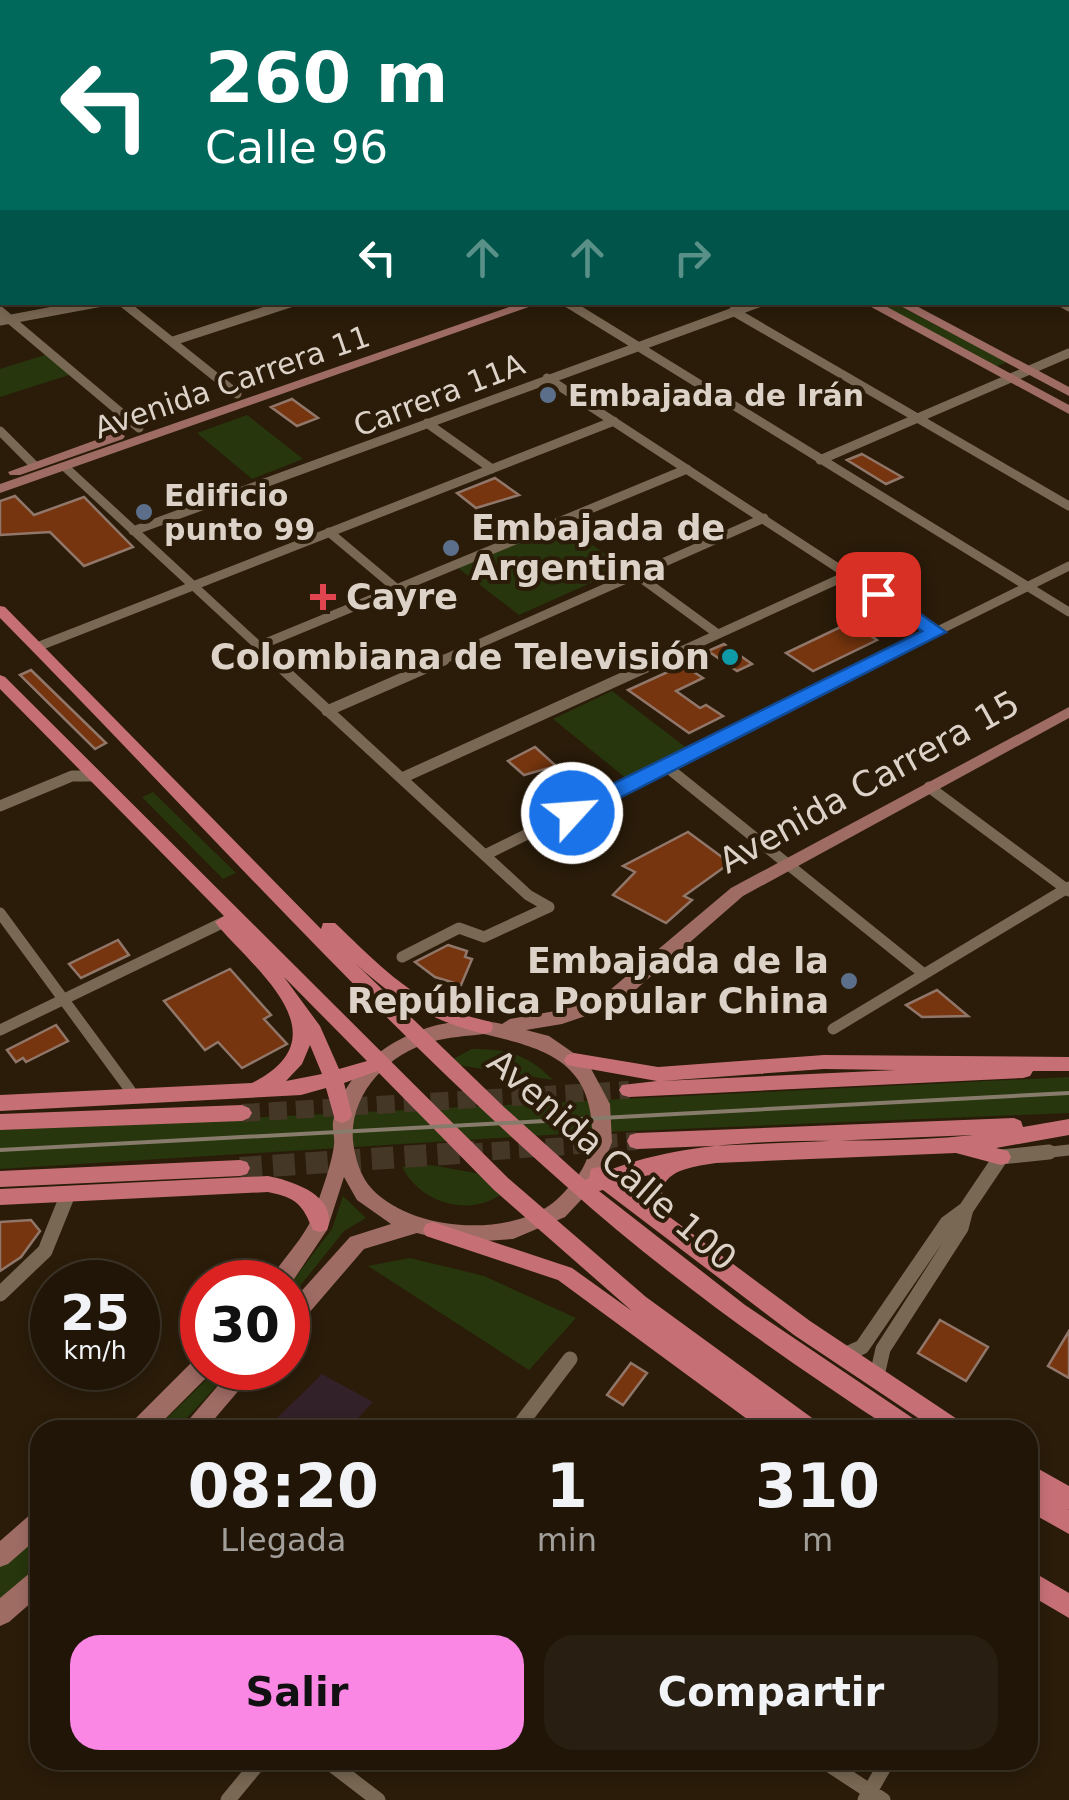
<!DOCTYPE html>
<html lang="es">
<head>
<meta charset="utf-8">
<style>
	body { margin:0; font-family:"DejaVu Sans",sans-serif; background:#281e11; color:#f1f3f6; height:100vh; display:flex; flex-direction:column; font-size:38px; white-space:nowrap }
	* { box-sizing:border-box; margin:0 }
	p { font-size:32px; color:#a29f9b }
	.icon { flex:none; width:55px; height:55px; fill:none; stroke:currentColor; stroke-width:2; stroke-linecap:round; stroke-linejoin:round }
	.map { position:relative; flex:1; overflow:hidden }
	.side { position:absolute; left:30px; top:1420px; width:1008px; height:350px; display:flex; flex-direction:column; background:#201507; border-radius:30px; box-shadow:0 5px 15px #0003,0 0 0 2px #3d3428 }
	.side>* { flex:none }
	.top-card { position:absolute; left:0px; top:0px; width:1070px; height:305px; box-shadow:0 5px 15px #0003,0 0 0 2px #3d3428; background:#00695c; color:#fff; overflow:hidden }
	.speed { position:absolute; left:30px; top:1260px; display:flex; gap:20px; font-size:50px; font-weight:700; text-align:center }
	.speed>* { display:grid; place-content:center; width:130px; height:130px; border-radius:50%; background:#201507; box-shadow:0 5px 15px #0003,0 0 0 2px #3d3428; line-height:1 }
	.speed small { font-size:25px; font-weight:400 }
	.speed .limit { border:15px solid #d22; background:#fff; color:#111 }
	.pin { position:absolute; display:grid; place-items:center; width:85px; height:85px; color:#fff; margin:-42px; border-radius:20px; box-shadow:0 5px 15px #0006 }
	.me { position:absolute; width:110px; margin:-55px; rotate:64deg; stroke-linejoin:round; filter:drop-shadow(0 0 8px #0008) }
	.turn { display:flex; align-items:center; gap:35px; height:210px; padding:0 40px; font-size:45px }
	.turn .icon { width:130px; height:130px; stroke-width:2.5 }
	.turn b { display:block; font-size:70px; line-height:85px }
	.lanes { display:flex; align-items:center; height:95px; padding:0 40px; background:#0003; justify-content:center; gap:50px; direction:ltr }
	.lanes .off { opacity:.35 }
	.eta { display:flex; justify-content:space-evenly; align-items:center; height:170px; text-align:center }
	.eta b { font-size:60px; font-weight:800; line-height:70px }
	.button { display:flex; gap:20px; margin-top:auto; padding:20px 40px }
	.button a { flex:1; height:115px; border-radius:30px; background:#fb87e5; color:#111; font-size:40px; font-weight:800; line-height:115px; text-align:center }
	.button a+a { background:#281e11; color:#f1f3f6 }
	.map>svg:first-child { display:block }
</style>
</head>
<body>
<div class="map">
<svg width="1069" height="1800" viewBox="0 0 1069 1800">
	<rect width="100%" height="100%" fill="#2a1c09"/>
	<path fill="#322128" d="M322,1374l51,28 -26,28h-82z"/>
	<path fill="#27360c" d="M876,303h18l113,59 -11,5z
		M48,354l24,20 -72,23v-28z
		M247,415l56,44 -51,20 -55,-46z
		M564,524l60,44 -105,47 -61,-47z
		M612,691l76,58 -60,31 -75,-61z
		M153,792l83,81 -13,6 -81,-82z
		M472,1049c34,-1 57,6 81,31l-108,-17z
		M1069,1077v36l-489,20 -580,36v-39z
		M431,1165l61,11 10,18c-35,24 -82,8 -100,-27z
		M343,1196l23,22 -22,13 -56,70v-14l44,-58z
		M410,1258l74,18 92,42 -47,52 -161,-104z
		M218,1368h15l-57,62h-21z
		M40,1532v35l-40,32v-34z"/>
	<path fill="#76350e" stroke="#91766a" stroke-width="2.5" d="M292,399l26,19 -21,8 -26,-19z
		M862,454l40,23 -16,7 -39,-24z
		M495,478l24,17 -43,13 -19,-15z
		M15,496l19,19 50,-18 49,50 -49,19 -34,-34 -50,3v-34z
		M851,622l26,18 -64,31 -27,-18z
		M724,644l28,20 -15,7 -29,-20z
		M683,665l20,13 -27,13 24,17 6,-3 17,11 -34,17 -61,-43z
		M31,670l75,73 -11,6 -75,-74z
		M535,747l21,19 -32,9 -16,-14z
		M688,832l42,31 -46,33 8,4 -26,23 -53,-28 22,-23 -12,-6z
		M118,940l11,15 -48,23 -12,-14z
		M448,945l19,6 -2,6 7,2 -11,26 -26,-8 -20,-15z
		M230,969l41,46 -7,4 23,25 -45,24 -24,-26 -13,8 -41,-49z
		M937,990l31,26 -46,1 -16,-12z
		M56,1025l12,16 -42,21 -3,-4 -7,4 -9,-12z
		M31,1220l9,11 -19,26 -21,14v-49z
		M940,1320l48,27 -22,34 -48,-28z
		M1069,1331v47l-21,-12z
		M631,1363l16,10 -24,32 -16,-10z"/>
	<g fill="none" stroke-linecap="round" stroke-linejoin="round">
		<path stroke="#453726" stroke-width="18" stroke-dasharray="18 9" stroke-linecap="butt" d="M242,1113l387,-23
			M438,1155l199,-14"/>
		<path stroke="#453726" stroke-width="22" stroke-dasharray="22 11" stroke-linecap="butt" d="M240,1168l235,-16"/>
		<path stroke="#796853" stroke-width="6" d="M1025,0l7,2
			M862,2l9,-2
			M1054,2l9,-2"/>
		<path stroke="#796853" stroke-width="9" d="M122,302l115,92
			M566,302l503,310
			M1061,302l8,5
			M0,311l139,117
			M733,311l336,195
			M0,321l102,-19
			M173,341l120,-39
			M547,378l389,254
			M427,423l65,46
			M0,431l34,34
			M820,460l249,-107
			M65,467l211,195
			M133,531l628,-229
			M329,532l68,57
			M637,575l78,57
			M37,647l577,-226
			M256,647l431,-178
			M438,662l326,-144
			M657,662l193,-88
			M875,662l194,-96"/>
		<path stroke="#796853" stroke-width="11" d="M273,660l255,235 21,12
			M327,711l117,-51
			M667,767l257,207
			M402,778l260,-118
			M929,787l140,104
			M0,806l72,-30h24
			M485,855l395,-195
			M0,913l130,177
			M402,957l57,-29 25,9 65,-30
			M833,1029l236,-142
			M0,1030l224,-108
			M1025,1155l44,-5"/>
		<path stroke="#796853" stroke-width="15" d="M0,1294l45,-43 23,-57
			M844,1355l18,-8 85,-124 19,-14 35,-52 48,-5
			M876,1380l7,-31 78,-121 5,-19
			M516,1430l54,-71
			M326,1760l52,40
			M822,1760l61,40
			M228,1800l33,-40
			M865,1800l23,-40"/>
		<path fill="#9f6c64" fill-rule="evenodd" d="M883,0h13l1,2h-11z
			M910,0h13l1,2h-11z
			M1068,69h1v7l-1,-1z
			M524,302h19l-543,191v-9z
			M862,302h16l191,103v9z
			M893,302h16l160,85v9z
			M118,432l7,4 -2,3 -103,36h-10l-2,-3z
			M1069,707v11l-326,178 -125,109 -56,19 -36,6 23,6 39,27 22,41 2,38 -17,43 -30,32 -52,22 -57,4 -39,-10 -53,16 -68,79 -8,2v-24l62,-69 41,-13 -34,-24 -13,-23 -17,53 -39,58v-6h-19c12,-22 33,-41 43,-64 7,-19 20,-54 22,-73 1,-8 -2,-16 -1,-23 15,-71 102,-114 169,-98l8,-5 51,-9 43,-15 127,-107zM484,1034c57,14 105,25 108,94 1,17 -5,37 -16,50 -7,9 -17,21 -26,27 -47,32 -138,26 -178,-16 -12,-13 -17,-31 -19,-48 -4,-47 35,-87 78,-99 17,-5 36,-6 53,-8z
			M202,1357v11h11l-3,6 -56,56h-26l3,-7 63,-63z
			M233,1368h25l-53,62h-25z
			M40,1510v26l-32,28 -8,3v-26l32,-28z
			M40,1569v26l-31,27 -9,4v-28l31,-26z"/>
		<path fill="#c67076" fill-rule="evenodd" d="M278,0h32l-3,2h-30z
			M361,0h44l-3,2h-42z
			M2,82v6l-2,1v-6z
			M0,606l5,1 316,322 2,-6h12c34,32 67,68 111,86 14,6 30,9 45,13l2,5 -2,5 -7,2c-52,-13 -91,-35 -130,-72l150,145 81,73 4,-2 2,-9 7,-2 9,4c115,-45 246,-22 366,-36l-336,14 -7,-2 -3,-6 3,-6 7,-2 377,-15 7,3 2,6 46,-8v16l-73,13 12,3 3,6 -3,6 -7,2 -45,-12 -240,10c-31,5 -67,9 -49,52l143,106 153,102 3,7h-30l-142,-95 -191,-145 -4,1 146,114 175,118 3,7h-30c-114,-74 -225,-153 -327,-244 -201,-177 -378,-378 -566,-568zM649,1175l-7,22 -20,-15z
			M0,675l5,2 503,501 138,119 173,126 3,7 -32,-2 1,2h-29l-204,-150 -132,-44 -3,-6 3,-6 7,-2 139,46 60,43 -138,-121 -117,-119 -33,12 8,32 -3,5 -7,3 -7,-3 -9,-32 -25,7 -301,16v-16l252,-12c91,-46 7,-110 -34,-157l-3,-4 9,-6 -224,-227zM284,977l83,84 -28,8 -19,-43zM310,1045l12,29 -36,7 16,-17z
			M574,1053l84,14 166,-12 245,2v14h-36l-3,5 -7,2 -394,19 -7,-2 -3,-5 3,-5 35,-4 -90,-16 -3,-5 3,-5zM824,1069l72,1 -234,11z
			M242,1105l7,3 3,5 -3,5 -7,3 -242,9v-16z
			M240,1160l7,2 3,6 -3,6 -7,2 -240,11v-16z
			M268,1176c25,5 71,20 59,54l-7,2 -7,-2c-11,-26 -16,-32 -45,-38l-268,13v-16z
			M1028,1463l41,23v24l-3,-2 3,2v24l-41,-23v-23l8,3 -8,-5z
			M1028,1569l41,24v25l-41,-24z"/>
		<path stroke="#877b6c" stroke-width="4" d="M0,1150l1069,-57"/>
	</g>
	<path fill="#1a73e8" stroke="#114b97" stroke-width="2.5" d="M872,589h13l61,43 -366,186h-16v-10l358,-177 -50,-33z"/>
	<g fill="#5c6f8a" stroke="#2a1c09" stroke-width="4">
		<circle cx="548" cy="395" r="10"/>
		<circle cx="144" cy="512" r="10"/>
		<circle cx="451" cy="548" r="10"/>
		<circle cx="849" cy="981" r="10"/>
	</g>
	<path fill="#e0444e" stroke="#2a1c09" stroke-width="4" d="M318 582h10v10h10v10h-10v10h-10v-10h-10v-10h10z"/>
	<circle fill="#0f9aa8" stroke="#2a1c09" stroke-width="4" cx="730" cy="657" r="10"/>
	<g text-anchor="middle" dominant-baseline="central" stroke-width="8" stroke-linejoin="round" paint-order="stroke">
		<g font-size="30" fill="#dcd2c7" stroke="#2a1c09">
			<text transform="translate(232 382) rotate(-19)">Avenida Carrera 11</text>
			<text transform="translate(439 395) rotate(-21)">Carrera 11A</text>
		</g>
		<g font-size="30" font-weight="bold" fill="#dcd2c7" stroke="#2a1c09" text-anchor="start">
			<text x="568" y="395">Embajada de Irán</text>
			<text x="164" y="495">Edificio<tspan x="164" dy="34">punto 99</tspan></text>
		</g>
		<g font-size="35" font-weight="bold" fill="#dcd2c7" stroke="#2a1c09" text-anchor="start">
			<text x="471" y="528">Embajada de<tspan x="471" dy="40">Argentina</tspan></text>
			<text x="346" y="597">Cayre</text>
			<text x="710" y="657" text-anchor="end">Colombiana de Televisión</text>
			<text x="829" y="961" text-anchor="end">Embajada de la<tspan x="829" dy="40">República Popular China</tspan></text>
		</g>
		<g font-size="35" fill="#dcd2c7" stroke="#2a1c09">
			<text transform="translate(869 782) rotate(-29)">Avenida Carrera 15</text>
			<text transform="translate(612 1160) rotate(41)">Avenida Calle 100</text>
		</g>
	</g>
</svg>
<div class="speed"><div>25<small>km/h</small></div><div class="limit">30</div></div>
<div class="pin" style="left:878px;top:594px;background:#d93025"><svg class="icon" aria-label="arrive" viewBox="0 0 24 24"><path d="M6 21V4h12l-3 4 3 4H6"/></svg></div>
<svg class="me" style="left:572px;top:813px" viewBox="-20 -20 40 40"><circle r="17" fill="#1a73e8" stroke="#fff" stroke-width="3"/><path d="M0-11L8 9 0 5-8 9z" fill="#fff"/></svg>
<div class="top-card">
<div class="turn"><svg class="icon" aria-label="left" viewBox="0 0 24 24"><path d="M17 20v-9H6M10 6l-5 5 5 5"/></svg><div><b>260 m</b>Calle 96</div></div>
<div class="lanes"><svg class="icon" aria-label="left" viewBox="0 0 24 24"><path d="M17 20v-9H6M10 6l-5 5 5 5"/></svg><svg class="icon off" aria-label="ahead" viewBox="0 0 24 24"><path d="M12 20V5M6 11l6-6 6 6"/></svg><svg class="icon off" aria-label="ahead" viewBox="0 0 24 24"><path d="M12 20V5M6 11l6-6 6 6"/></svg><svg class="icon off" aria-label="right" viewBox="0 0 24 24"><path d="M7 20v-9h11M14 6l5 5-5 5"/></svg></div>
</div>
<section class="side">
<div class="eta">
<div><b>08:20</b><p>Llegada</p></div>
<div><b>1</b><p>min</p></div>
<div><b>310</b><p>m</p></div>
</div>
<div class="button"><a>Salir</a><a>Compartir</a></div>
</section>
</div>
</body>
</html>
